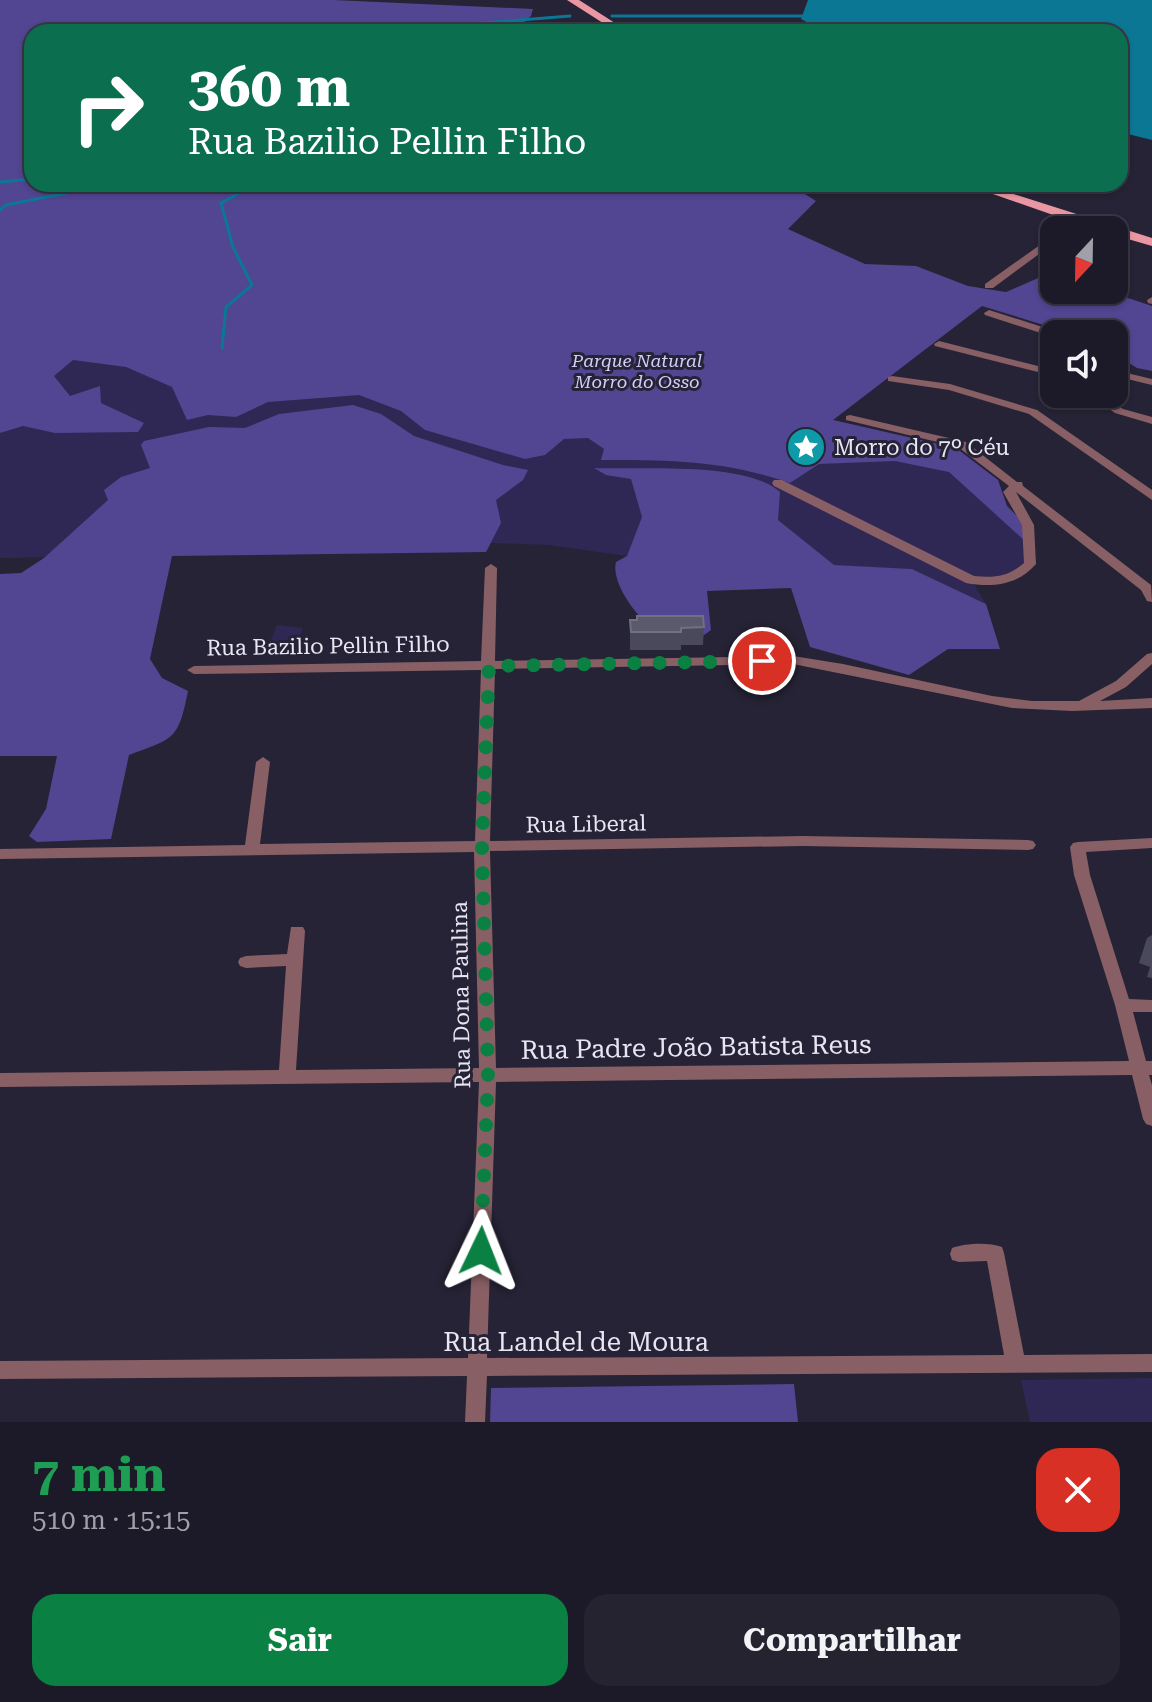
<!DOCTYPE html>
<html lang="pt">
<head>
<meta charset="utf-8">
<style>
	body { margin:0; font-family:"Roboto Serif",serif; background:#252330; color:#f1f3f6; height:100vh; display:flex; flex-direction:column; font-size:30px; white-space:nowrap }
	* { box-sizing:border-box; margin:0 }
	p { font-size:26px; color:#a0a1a8 }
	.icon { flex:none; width:44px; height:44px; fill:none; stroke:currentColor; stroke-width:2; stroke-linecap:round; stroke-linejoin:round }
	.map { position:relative; height:1422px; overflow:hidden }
	.details { display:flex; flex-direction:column; background:#1c1a28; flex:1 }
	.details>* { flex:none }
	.banner { position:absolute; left:24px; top:24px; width:1104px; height:168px; border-radius:24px; box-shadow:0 2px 6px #0004,0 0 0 2px #3a3845; background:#0b6e4f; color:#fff; overflow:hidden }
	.needle { width:52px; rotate:202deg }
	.fabs { position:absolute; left:1040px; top:216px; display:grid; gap:16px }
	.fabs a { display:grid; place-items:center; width:88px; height:88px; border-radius:16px; background:#1c1a28; box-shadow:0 2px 6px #0004,0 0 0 2px #3a3845; font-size:40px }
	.pin { position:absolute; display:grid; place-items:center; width:68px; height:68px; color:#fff; margin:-34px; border:4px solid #fff; border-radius:50%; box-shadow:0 2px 8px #0007 }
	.me { position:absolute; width:88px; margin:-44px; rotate:2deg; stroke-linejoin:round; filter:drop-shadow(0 0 6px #0008) }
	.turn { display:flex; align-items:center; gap:28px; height:168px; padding:0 32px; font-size:36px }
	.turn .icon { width:104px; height:104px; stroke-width:2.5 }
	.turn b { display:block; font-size:56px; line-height:68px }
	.round { display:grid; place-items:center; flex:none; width:84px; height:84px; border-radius:24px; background:#252330 }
	.overview { display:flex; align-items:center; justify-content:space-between; height:136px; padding:0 32px }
	h1 { font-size:48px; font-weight:700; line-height:60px; color:#1e9e55 }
	.action { display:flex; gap:16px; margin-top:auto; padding:16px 32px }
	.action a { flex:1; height:92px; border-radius:24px; background:#0b8043; color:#fff; font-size:32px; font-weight:700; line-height:92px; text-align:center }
	.action a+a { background:#252330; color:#f1f3f6 }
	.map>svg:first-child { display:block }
</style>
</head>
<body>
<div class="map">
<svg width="1152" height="1422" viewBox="0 0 1152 1422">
	<rect width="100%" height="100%" fill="#252335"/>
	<path fill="#2f2854" d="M0,0h332l-300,32v152l825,85 125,37 -149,114 123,28 42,32 9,26 16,16 3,43 -13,11 -41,5 14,23 -74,-35 -285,-13 -79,-11 -57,-2 -5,9 -486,6z
		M277,625l26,3 -11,29 -27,-3z
		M1152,1378v44h-122l-9,-42z"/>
	<path fill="#524591" d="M0,0h334l199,9 -2,7 -18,16h-481v152h757l27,17 -28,28 77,35 51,2 52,20 38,6 39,-17 9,2v13h50l48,16v65l-15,-3 -23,-14v-20h-41l-91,-28 -149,114 123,28 42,32 9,26 16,16 2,19 -76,-69 -54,-11 -76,3 -29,19c-68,-23 -119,-23 -189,-23l3,-11 -16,-11 -24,1 -19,16 -20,4 -100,-29 -24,-19 -42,-16 -91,7 -32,15 -28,-2 -21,5 -15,-33 -46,-20 -53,-7 -19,16 16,20 30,-10 1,17 43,20 -6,9 -83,1 -32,-7 -23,7z
		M353,405l28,9 33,22 89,29 25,5 -5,10 -27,20 5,23 -15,29 -314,4 -22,103 12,19 26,13c-10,50 -14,47 -59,64l-18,84 -74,3 -8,-6 17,-27 11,-53h-57v-182l21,-1 23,-15 64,-58 -4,-10 17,-13 29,-9 -9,-23 3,-4 65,-14 36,1 34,-14z
		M594,468c47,2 152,-7 186,24l-2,28 56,45 78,4 74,35 14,45h-52l-39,26 -99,-28 -19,-59 -84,3 4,39 -7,5c-13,-1 -32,1 -44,-3 -19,-7 -50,-49 -44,-70l11,-6 15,-39 -11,-38 -25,-4z
		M794,1384l4,38h-308l1,-34z"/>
	<path fill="#0b7795" d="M808,0h344v140l-32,-8v-100h-295l-24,-13z"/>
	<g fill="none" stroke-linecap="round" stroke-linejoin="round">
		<path stroke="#0b7795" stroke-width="3" d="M612,16h190
			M435,32l23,-7 112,-9
			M0,182l32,-3
			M0,210l6,-5 106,-21
			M222,348l4,-41 26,-22 -19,-38 -12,-44 35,-19"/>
		<path fill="#885f64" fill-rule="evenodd" d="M736,22h3v4l-73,6 39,-9z
			M1072,218l8,2 -9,9h-6l-2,-2z
			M1054,235v8l-61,45h-8v-4z
			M1152,297v7l-4,-1 -1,-3z
			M989,310l69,22 1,2h-5v3l-4,-1 -65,-21 -1,-2z
			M939,341l115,29v6l-119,-30 -1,-2z
			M1114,363l17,11 21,5v6l-29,-7 -9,-7z
			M892,376l58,8 87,26 115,80v10l-123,-86 -80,-24 -61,-9v-4z
			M1088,394h14l21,15 29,8v7l-37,-11z
			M850,415l116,27 51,40h5l1,4 128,99 1,17 -5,-1 -6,-11 -125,-98 18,33 2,39c-18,21 -43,24 -70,19l-192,-97 -2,-3 2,-3h8l192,96c20,2 34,1 50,-13l-2,-38 -19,-33 6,-6 -51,-39 -112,-27v-4z
			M491,564l6,4 -2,93 298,-5 50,8 149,32 40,5h47l37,-20 31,-27 5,-1v11l-26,23 -26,14 52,-3v10l-80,3 -60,-3 -219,-44 -298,5 -5,172 313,-5 225,4 5,1 3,4 -3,4 -5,1 -225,-4 -313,5 6,217 633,-7 -14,-56 -41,-130 -4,-28 3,-4 5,-1 74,-4v10l-66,4 4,23 39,124 23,1v12h-19l13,49h6v14h-3l3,10v41l-6,-2 -3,-5 -11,-44 -636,7 -9,276 517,-3 -17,-94 -28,1 -7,-2 -2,-6 2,-6c14,-5 36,-6 50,-1l2,6 20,102 128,-1v18l-665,4 -2,46h-20l2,-46 -467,3v-18l468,-3 11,-276 -479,5v-14l279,-3 7,-104 -40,2 -6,-2 -2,-4 2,-4 6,-2 41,-2 4,-27h12l2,4 -9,139 183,-2 -5,-216 -474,7v-10l245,-4 11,-83 7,-5 7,5 -10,82 215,-3 6,-171 -287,4 -7,-4 7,-4 287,-5 4,-93z"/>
		<path fill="#eb97a3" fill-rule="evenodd" d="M567,0h12l50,32h-12z
			M964,184h18l170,54v8l-38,-11v-5h-18z"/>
	</g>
	<path fill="#4a495b" d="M630,620l74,7 -1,18h-22v5h-51z
		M1152,935v43l-5,-1 3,-10 -11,-4 8,-25z"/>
	<path fill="#5b5a6c" stroke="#717081" stroke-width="2" d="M637,616h66l1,11 -23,1v4h-50l-1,-12h7z"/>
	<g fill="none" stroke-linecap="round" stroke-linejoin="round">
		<path stroke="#0b8043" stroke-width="14" stroke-dasharray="0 25.2" d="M481,1251l7,-176 -6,-227 7,-182 273,-5"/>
	</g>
	<defs>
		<symbol id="sight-disc" viewBox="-11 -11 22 22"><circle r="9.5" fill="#0f9aa8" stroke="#252335"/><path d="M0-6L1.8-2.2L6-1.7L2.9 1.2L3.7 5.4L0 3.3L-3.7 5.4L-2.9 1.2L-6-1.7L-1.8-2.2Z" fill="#fff"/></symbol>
	</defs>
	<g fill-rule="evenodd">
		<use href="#sight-disc" x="784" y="425" width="44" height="44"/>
	</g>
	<g text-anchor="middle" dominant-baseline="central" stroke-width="6" stroke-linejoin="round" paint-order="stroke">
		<g font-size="18" font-style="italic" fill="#d2cffb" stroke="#252335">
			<text x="637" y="360">Parque Natural<tspan x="637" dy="21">Morro do Osso</tspan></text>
		</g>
		<g font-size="22" fill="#e7e6f2" stroke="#252335" text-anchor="start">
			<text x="834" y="447">Morro do 7º Céu</text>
		</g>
		<g font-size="22" fill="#e7e6f2" stroke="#252335">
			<text transform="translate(328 646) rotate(-1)">Rua Bazilio Pellin Filho</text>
			<text transform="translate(586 824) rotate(-1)">Rua Liberal</text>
			<text transform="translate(461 995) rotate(-91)">Rua Dona Paulina</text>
		</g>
		<g font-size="26" fill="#e7e6f2" stroke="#252335">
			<text transform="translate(696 1047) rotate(-1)">Rua Padre João Batista Reus</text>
			<text x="576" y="1342">Rua Landel de Moura</text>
		</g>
	</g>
</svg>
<div class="fabs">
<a><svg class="needle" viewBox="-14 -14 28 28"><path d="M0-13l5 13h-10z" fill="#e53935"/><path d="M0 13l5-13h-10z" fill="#a0a1a8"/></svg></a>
<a><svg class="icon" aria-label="sound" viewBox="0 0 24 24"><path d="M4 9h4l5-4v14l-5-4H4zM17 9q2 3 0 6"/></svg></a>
</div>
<div class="pin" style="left:762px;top:661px;background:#d93025"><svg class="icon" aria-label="arrive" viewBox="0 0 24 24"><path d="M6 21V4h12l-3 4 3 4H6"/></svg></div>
<svg class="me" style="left:481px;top:1251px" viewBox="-20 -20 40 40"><path d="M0-17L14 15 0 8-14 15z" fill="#0b8043" stroke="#fff" stroke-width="4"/></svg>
<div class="banner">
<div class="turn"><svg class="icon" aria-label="right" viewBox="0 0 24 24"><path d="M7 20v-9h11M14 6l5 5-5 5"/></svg><div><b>360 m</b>Rua Bazilio Pellin Filho</div></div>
</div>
</div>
<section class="details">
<div class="overview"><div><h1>7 min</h1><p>510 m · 15:15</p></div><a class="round" style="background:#d93025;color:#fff"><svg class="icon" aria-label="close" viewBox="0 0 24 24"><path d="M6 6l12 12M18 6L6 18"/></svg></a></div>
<div class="action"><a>Sair</a><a>Compartilhar</a></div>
</section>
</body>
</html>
